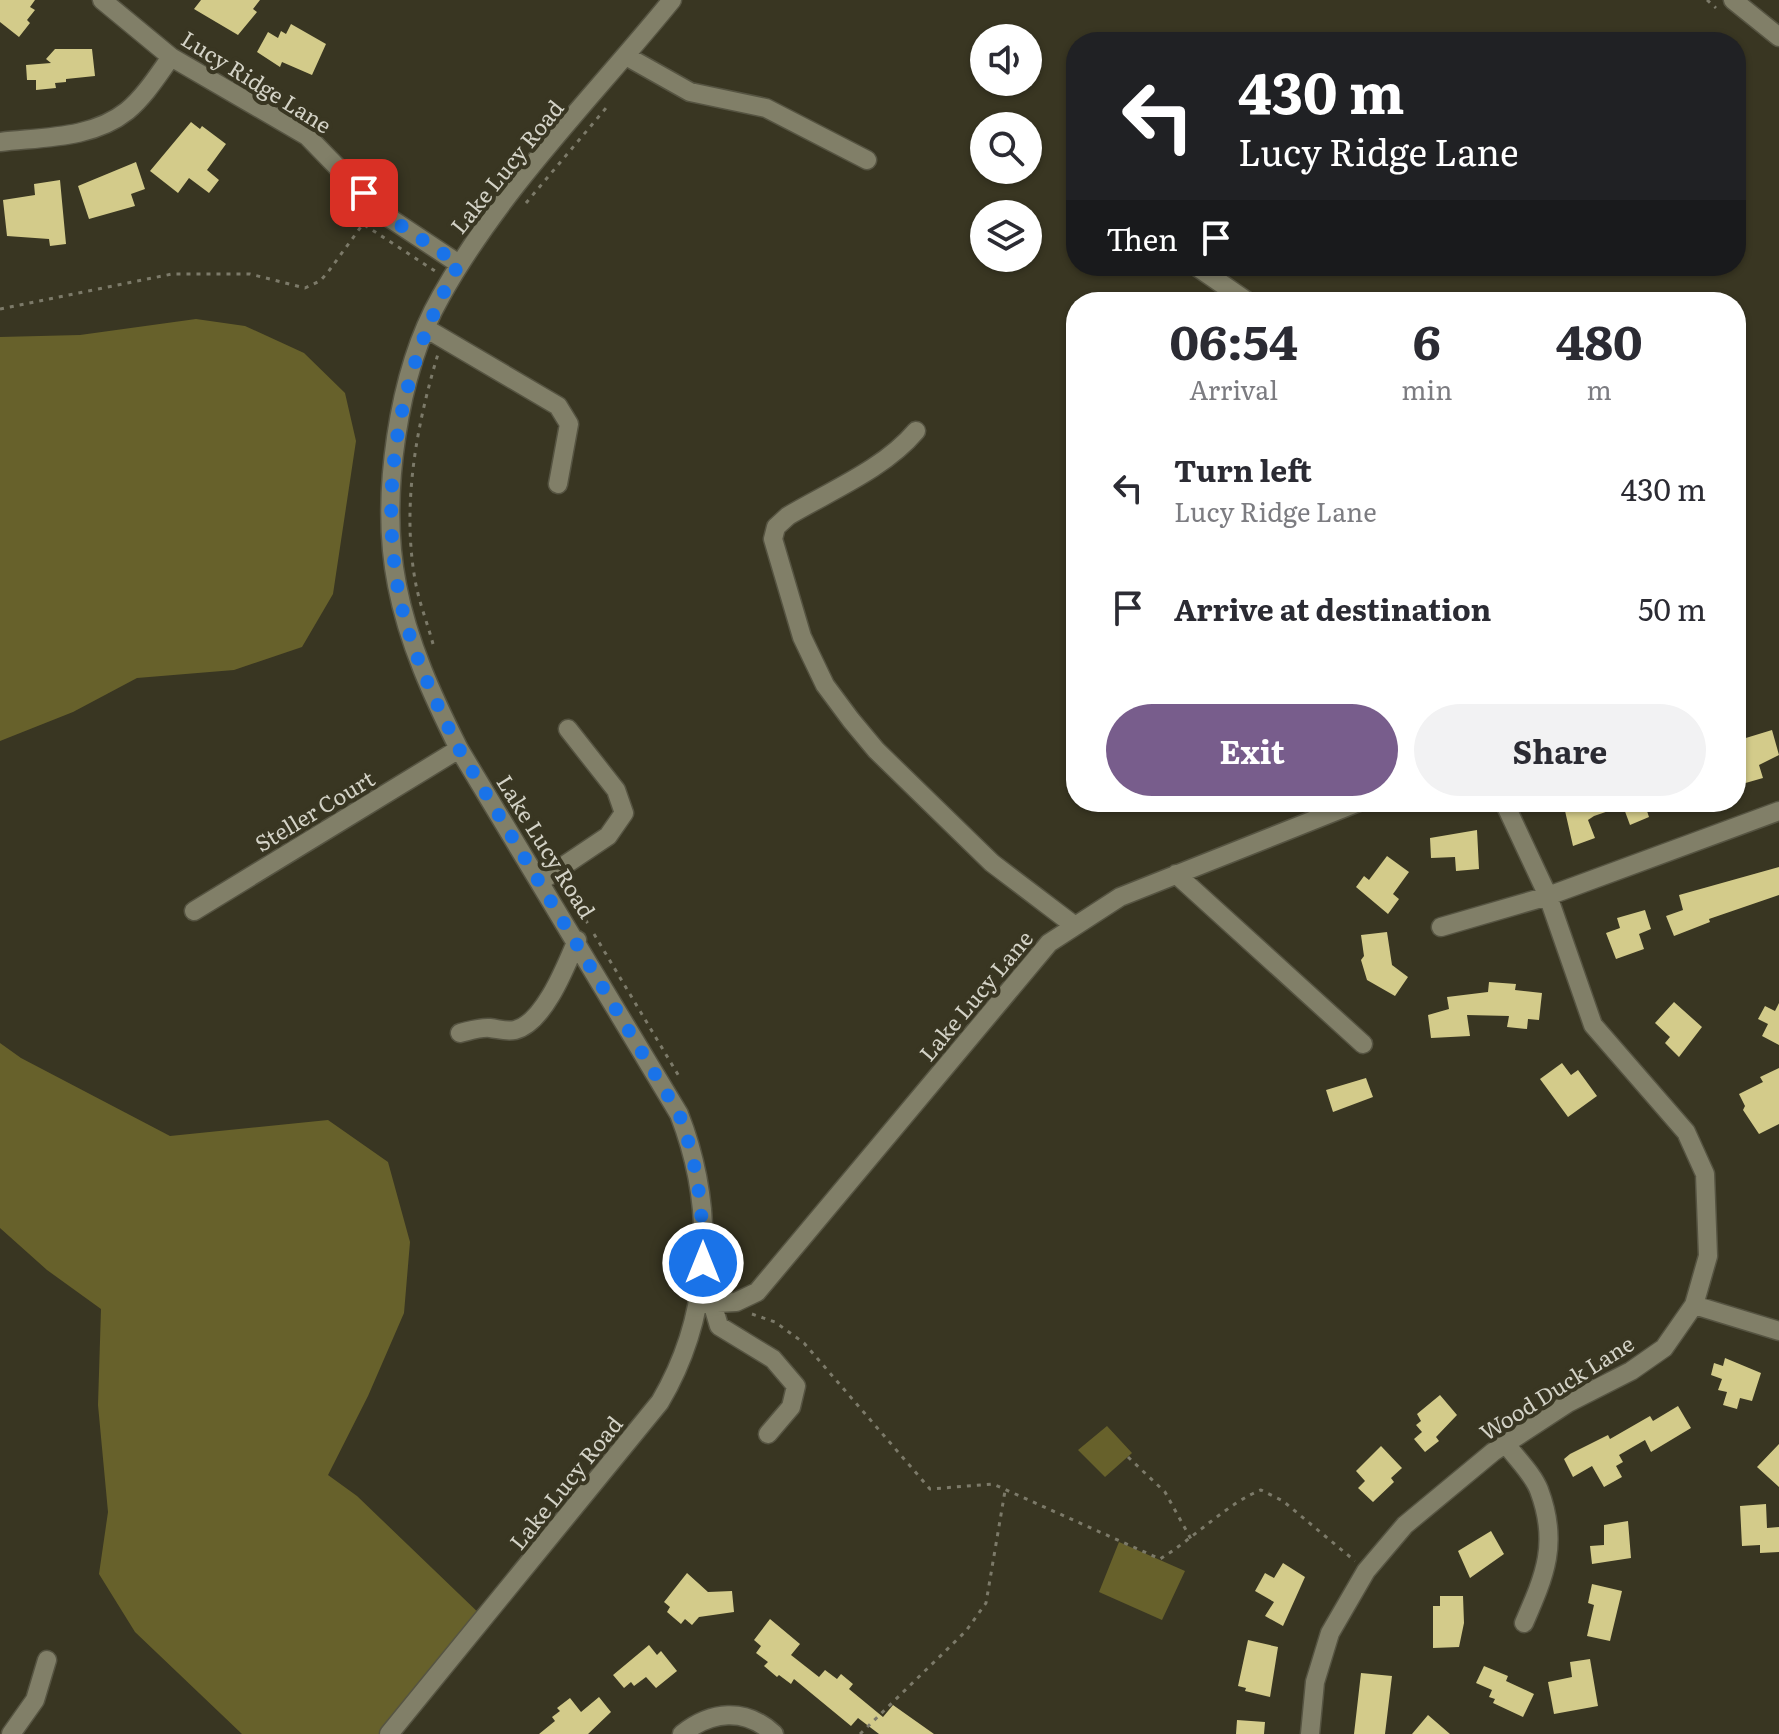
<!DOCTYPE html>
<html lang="en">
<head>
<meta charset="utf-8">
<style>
	body { margin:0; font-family:Literata,serif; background:#f2f2f3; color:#2b2b33; height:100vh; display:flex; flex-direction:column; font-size:30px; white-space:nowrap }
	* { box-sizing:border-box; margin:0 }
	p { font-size:26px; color:#7c7c81 }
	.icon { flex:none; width:44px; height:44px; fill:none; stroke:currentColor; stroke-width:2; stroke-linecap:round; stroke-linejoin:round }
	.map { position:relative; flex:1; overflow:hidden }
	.panel { position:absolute; left:1066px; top:292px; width:680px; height:520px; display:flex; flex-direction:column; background:#fff; border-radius:32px; box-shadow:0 2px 6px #0004 }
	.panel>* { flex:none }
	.banner { position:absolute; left:1066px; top:32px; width:680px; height:244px; border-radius:32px; box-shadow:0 2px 6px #0004; background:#202124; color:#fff; overflow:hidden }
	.buttons { position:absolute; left:970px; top:24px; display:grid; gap:16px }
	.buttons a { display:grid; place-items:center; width:72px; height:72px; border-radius:50%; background:#fff; box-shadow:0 2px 6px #0004; font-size:40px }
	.pin { position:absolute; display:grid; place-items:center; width:68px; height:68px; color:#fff; margin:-34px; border-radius:16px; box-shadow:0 4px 12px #0006 }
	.me { position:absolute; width:88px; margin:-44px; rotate:0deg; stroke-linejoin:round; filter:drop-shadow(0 0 6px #0008) }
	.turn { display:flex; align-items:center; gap:28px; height:168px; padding:0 40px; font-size:36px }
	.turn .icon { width:104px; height:104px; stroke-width:2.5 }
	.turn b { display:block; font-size:56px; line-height:68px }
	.then { display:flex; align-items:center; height:76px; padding:0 40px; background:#0003; gap:16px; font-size:30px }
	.eta { display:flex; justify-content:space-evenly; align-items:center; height:136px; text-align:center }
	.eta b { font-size:48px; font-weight:700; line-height:56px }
	.cta { display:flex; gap:16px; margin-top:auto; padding:16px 40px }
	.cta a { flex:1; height:92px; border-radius:48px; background:#785d8c; color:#fff; font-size:32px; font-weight:700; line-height:92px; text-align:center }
	.cta a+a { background:#f2f2f3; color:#2b2b33 }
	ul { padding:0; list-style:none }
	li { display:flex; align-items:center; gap:24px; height:120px; padding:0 40px }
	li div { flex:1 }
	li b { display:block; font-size:30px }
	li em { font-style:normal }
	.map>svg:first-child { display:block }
</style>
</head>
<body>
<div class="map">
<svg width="1779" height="1734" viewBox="0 0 1779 1734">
	<rect width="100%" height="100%" fill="#393622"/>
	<path fill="#67612b" d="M196,319l49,7 59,27 41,40 11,48 -23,153 -31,53 -68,23 -97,8 -64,34 -73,29v-404l80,-2z
		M0,1043l21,15 149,78 158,-16 60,42 22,80 -6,71 -36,83 -40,79 29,21 127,122 -95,116h-147l-107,-102 -36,-58 9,-62 -10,-107 3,-96 -54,-39 -47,-42z
		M1107,1426l25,27 -27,24 -27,-27z
		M1119,1542l66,29 -23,49 -63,-28z"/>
	<path fill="#d3cb8a" d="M0,0h35l-5,7 5,3 -8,10 3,3 -11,14 -19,-15z
		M201,0h59l-7,9 4,3 -19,23 -44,-26z
		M291,24l35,20 -14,31 -30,-13 -2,5 -23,-15 11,-20 10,6 3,-7 5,3z
		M55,49h37l3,27 -29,3v3l-11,1 1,5 -20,2v-10h-9l-1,-15 25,-2 -5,-4z
		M191,122l9,7 2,-3 24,18 -19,26 12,10 -10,13 -20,-15 -11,15 -28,-22z
		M136,162l9,27 -14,5 4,12 -46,13 -11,-33z
		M60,180l6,64 -16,2 -1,-7 -42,-3 -4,-36 32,-5 -1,-11z
		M1772,730l7,25 -20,10 4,13 -21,6 -6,-19 7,-2 -7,-22z
		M1563,802h81l5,15 -19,8 -7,-19 -29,10 -6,4 7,18 -22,8z
		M1477,830l2,39 -23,2 -1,-14 -24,1 -1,-20z
		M1387,856l22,16 -16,22 6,5 -11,15 -32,-27 8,-11 5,4z
		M1779,867v28l-70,24 1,3 -36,14 -8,-20 17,-6 -4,-15z
		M1645,910l6,19 -12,5 5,15 -28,10 -10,-26 14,-5 -3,-10z
		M1387,932l5,33 16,12 -13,19 -28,-16 -6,-20 3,-4 -3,-21z
		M1489,982l27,2 -1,6 27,3 -3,27 -11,-1 -1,10 -20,-2 2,-11 -42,-1 3,21 -39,2 -3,-23 21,-6 -2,-12 41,-5z
		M1674,1002l28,25 -23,30 -14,-14 5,-6 -15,-14z
		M1779,1003v42l-17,-9 6,-12 -10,-5 7,-13 10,5z
		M1562,1063l9,12 7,-5 19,26 -29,21 -28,-38z
		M1779,1068v56l-20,10 -16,-24 2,-4 -6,-12 24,-12 -3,-5z
		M1366,1078l7,19 -40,15 -7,-22z
		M1725,1358l36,15 -9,28 -12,-3 -3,11 -14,-4 4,-13 -9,-2 4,-11 -11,-4 3,-12 9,3z
		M1440,1395l17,20 -21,22 3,4 -14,11 -11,-13 8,-7 -6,-7 5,-4 -4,-7z
		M1678,1406l13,22 -40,24 -6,-12 -26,15 4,7 -7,4 6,11 -18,10 -12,-21 -19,11 -9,-18 6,-5 38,-19 2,4 40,-23 3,5z
		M1779,1444v43l-22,-20z
		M1381,1446l21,22 -11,10 3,4 -21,20 -15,-14 7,-7 -9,-10z
		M1766,1504l1,24 12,-1v25l-19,1v-8l-18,1 -2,-40z
		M1628,1521l3,37 -39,6 -2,-18 14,-1v-20z
		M1491,1531l13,23 -34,24 -12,-27z
		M1283,1563l22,14 -22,49 -18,-10 9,-14 -19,-11 10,-18 9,5z
		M687,1573l21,19 24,-1 2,21 -35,5 -7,8 -7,-6 -4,5 -14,-12 3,-5 -6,-5z
		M1592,1584l30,7 -12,50 -23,-5 7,-31 -6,-2z
		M1440,1596h23l1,27 -5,24 -26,1v-42h7z
		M770,1619l30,25 -9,11 28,22 6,-7 12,9 4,-5 12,10 -4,5 34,28 10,-12 41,29h-55l-21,-16 -7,8 -57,-47 -3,5 -12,-9 -2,2 -13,-11 4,-4 -12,-9 5,-7 -7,-6z
		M1248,1640l30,7 -8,50 -25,-6 1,-3 -8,-2z
		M649,1645l8,10 4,-4 16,20 -21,17 -10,-11 -12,9 -3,-4 -7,6 -11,-13z
		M1590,1659l8,47 -44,8 -6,-32 24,-5 -2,-15z
		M1484,1666l24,10 -2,5 28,13 -11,23 -30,-14 2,-4 -6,-2 3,-7 -16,-7z
		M1361,1673l31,3 -7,58h-31z
		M599,1697l12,15 -23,22h-49l16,-13 -3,-4 8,-6 -3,-3 13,-10 11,14z
		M1428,1715l22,19h-38z
		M1237,1720l28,2 -1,12h-28z"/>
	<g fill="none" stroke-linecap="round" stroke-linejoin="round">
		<defs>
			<path id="minor" d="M102,0l69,57 136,79 75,77 77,51
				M1733,0l46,37
				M626,56l64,36 76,16 101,52
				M0,142c42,-5 92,-3 127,-31 18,-15 31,-36 44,-54
				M1196,266l52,36
				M427,329l131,77 11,18 -11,60
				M916,431c-32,38 -86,60 -128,85l-12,11 -3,12 29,98 23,48 26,35 25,30 116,113 83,63
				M1176,874l187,170
				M541,881l67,-45 16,-23 -8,-23 -48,-61
				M194,911l265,-162
				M1441,927l107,-31 231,-85
				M460,1033c9,-2 20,-6 30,-5 9,1 16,4 25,2 29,-7 51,-64 62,-90
				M698,1304l38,-2 21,-10 292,-349 71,-46 239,-95
				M1694,1305l85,26
				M713,1306l6,20 54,33 23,27 -5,21 -23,27
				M1506,1444c10,14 27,30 33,46 20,53 6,85 -15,133
				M11,1734l24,-34 12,-40
				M389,1734l271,-332c52,-88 56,-193 19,-288l-220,-365c-26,-52 -51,-106 -62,-164 -17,-86 0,-212 44,-289 61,-109 153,-200 231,-296
				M682,1734c29,-23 63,-27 92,0
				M1310,1734l5,-52 15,-49 36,-62 39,-46 88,-73 75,-49 63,-32 33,-23 30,-43 14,-49 -3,-82 -19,-42 -93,-107 -45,-129 -44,-94"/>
		</defs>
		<use href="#minor" stroke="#565442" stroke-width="21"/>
		<path stroke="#7c7a69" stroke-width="3" stroke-dasharray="4 6" stroke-linecap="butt" d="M1707,0l9,8
			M526,203l80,-95
			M0,309l172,-35h78l55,14 15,-7 8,-9 35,-48 72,47
			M433,644c-5,-19 -13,-39 -17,-59 -15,-77 0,-158 22,-231
			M502,783l44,72
			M564,886l26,41
			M594,934l86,144
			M752,1314l23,8 29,21 126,146 63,-5 167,75c33,-20 69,-57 101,-69l22,11 72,60
			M1128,1457l37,35 26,47
			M860,1734l106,-103 20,-28 19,-112"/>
		<use href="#minor" stroke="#817f68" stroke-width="18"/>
	</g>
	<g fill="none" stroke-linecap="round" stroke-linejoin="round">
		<path stroke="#1a73e8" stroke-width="14" stroke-dasharray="0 25.2" d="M364,193l18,20 77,51c-55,95 -80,209 -62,319 9,58 36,114 62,166l220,365c19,50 24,96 24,149"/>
	</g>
	<g text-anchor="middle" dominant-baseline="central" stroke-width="8" stroke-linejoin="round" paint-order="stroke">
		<g font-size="22" fill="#d3d2c6" stroke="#393622">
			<text transform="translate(257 81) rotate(32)">Lucy Ridge Lane</text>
			<text transform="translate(506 166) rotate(-51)">Lake Lucy Road</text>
			<text transform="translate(314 810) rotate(-31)">Steller Court</text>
			<text transform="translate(547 846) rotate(58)">Lake Lucy Road</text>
			<text transform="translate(975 995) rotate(-50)">Lake Lucy Lane</text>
			<text transform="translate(1556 1387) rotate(-32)">Wood Duck Lane</text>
			<text transform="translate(565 1482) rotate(-51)">Lake Lucy Road</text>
		</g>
	</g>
</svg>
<div class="buttons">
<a><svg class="icon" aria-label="sound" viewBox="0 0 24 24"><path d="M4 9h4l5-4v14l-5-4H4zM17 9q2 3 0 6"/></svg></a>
<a><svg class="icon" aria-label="search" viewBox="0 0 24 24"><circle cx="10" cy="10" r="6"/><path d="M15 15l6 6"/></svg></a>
<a><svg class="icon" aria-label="layers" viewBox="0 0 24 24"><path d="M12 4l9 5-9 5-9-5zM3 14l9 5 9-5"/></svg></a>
</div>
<div class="pin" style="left:364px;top:193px;background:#d93025"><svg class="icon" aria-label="arrive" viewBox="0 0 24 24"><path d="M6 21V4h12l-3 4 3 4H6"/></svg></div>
<svg class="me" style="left:703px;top:1263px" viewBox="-20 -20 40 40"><circle r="17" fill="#1a73e8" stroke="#fff" stroke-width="3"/><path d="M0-11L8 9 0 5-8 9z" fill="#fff"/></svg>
<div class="banner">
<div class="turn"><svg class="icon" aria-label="left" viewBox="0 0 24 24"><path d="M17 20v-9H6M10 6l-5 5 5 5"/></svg><div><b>430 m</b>Lucy Ridge Lane</div></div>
<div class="then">Then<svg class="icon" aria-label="arrive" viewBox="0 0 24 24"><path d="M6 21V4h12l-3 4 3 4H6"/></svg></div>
</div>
<section class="panel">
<div class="eta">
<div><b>06:54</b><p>Arrival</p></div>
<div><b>6</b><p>min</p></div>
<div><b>480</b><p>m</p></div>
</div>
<ul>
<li><svg class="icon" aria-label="left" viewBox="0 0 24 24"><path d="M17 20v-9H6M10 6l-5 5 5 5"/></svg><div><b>Turn left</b><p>Lucy Ridge Lane</p></div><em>430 m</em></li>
<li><svg class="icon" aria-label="arrive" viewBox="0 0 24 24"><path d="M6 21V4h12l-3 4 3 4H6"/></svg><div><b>Arrive at destination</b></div><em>50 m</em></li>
</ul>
<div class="cta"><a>Exit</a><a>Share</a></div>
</section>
</div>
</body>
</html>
